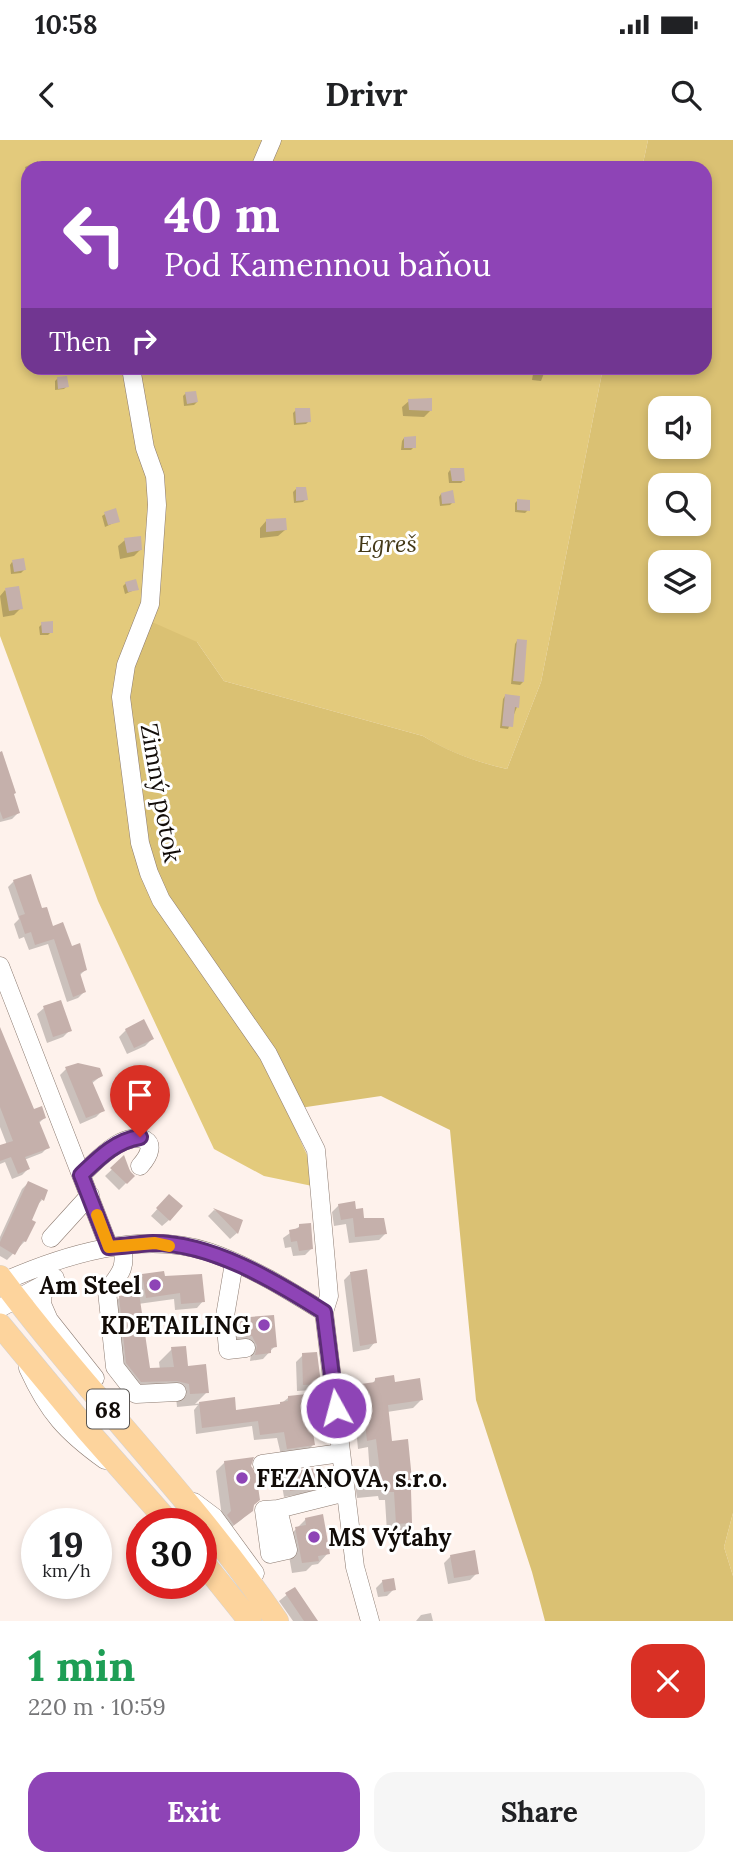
<!DOCTYPE html>
<html lang="en">
<head>
<meta charset="utf-8">
<style>
	body { margin:0; font-family:Lora,serif; background:#f6f6f6; color:#202124; height:100vh; display:flex; flex-direction:column; font-size:26px; white-space:nowrap }
	* { box-sizing:border-box; margin:0 }
	p { font-size:23px; color:#757577 }
	.icon { flex:none; width:38px; height:38px; fill:none; stroke:currentColor; stroke-width:2; stroke-linecap:round; stroke-linejoin:round }
	.map { position:relative; height:1481px; overflow:hidden }
	.sheet { display:flex; flex-direction:column; background:#fff; flex:1 }
	.sheet>* { flex:none }
	.hud { position:absolute; left:21px; top:21px; width:691px; height:214px; border-radius:21px; box-shadow:0 4px 10px #0003; background:#8e44b6; color:#fff; overflow:hidden }
	.fabs { position:absolute; left:648px; top:256px; display:grid; gap:14px }
	.fabs a { display:grid; place-items:center; width:63px; height:63px; border-radius:14px; background:#fff; box-shadow:0 4px 10px #0003; font-size:35px }
	.speed { position:absolute; left:21px; top:1368px; display:flex; gap:14px; font-size:35px; font-weight:700; text-align:center }
	.speed>* { display:grid; place-content:center; width:91px; height:91px; border-radius:50%; background:#fff; box-shadow:0 4px 10px #0003; line-height:1 }
	.speed small { font-size:18px; font-weight:400 }
	.speed .limit { border:10px solid #d22; background:#fff; color:#111 }
	.pin { position:absolute; display:grid; place-items:center; width:60px; height:60px; color:#fff; margin:-72px -30px; border-radius:50% 50% 50% 0; rotate:-45deg; box-shadow:0 0 7px #0007 }
	.pin .icon { rotate:45deg }
	.me { position:absolute; width:77px; margin:-38px; rotate:353deg; stroke-linejoin:round; filter:drop-shadow(0 0 5px #0008) }
	.turn { display:flex; align-items:center; gap:24px; height:147px; padding:0 28px; font-size:32px }
	.turn .icon { width:91px; height:91px; stroke-width:2.5 }
	.turn b { display:block; font-size:49px; line-height:60px }
	.then { display:flex; align-items:center; height:66px; padding:0 28px; background:#0003; gap:14px; font-size:26px }
	.round { display:grid; place-items:center; flex:none; width:74px; height:74px; border-radius:21px; background:#f6f6f6 }
	.head { display:flex; align-items:center; justify-content:space-between; height:119px; padding:0 28px }
	h1 { font-size:42px; font-weight:800; line-height:52px; color:#1e9e55 }
	.cta { display:flex; gap:14px; margin-top:auto; padding:14px 28px }
	.cta a { flex:1; height:80px; border-radius:21px; background:#8e44b6; color:#fff; font-size:28px; font-weight:800; line-height:80px; text-align:center }
	.cta a+a { background:#f6f6f6; color:#202124 }
	.status { display:flex; justify-content:space-between; align-items:center; height:49px; padding:0 35px; background:#fff; direction:ltr }
	.status svg { height:19px; fill:currentColor }
	header { display:flex; justify-content:space-between; align-items:center; height:91px; padding:0 28px; background:#fff; font-size:32px; font-weight:800 }
	.map>svg:first-child { display:block }
</style>
</head>
<body>
<div class="status"><b>10:58</b><svg viewBox="0 0 49 12"><path d="M0 12V9h3v3zM5 12V6h3v6zM10 12V3h3v9zM15 12V0h3v12zM26 1h20v11H26zM47 4h2v5h-2z"/></svg></div>
<header><svg class="icon" aria-label="back" viewBox="0 0 24 24"><path d="M15 5l-7 7 7 7"/></svg>Drivr<svg class="icon" aria-label="search" viewBox="0 0 24 24"><circle cx="10" cy="10" r="6"/><path d="M15 15l6 6"/></svg></header>
<div class="map">
<svg width="733" height="1481" viewBox="0 0 733 1481">
	<rect width="100%" height="100%" fill="#fef2ec"/>
	<path fill="#e3ca7c" d="M0,0h648l-6,28h-614v200h575l-62,314 -34,87c-30,-7 -57,-16 -84,-33l-199,-55 -27,-39 39,356 86,190 -58,-12 -50,-27 -116,-248 -98,-265z
		M733,1373v63l-9,-29z"/>
	<path fill="#dac173" fill-rule="evenodd" d="M648,0h85v1373l-9,34 9,29v45h-188l-13,-49 -56,-172 -26,-270 -69,-34 -95,14 -50,-112 -81,-115 -32,-192 20,-73 54,24 27,39 199,55c28,17 54,26 84,33l34,-87 62,-314h102v-200h-63zM660,268h38v38h-38zM660,345h38v38h-38zM660,422h38v38h-38z"/>
	<path fill="#0003" d="M38,21l1,7h-11l-1,9 -2,-10z
		M502,23l10,2v3h-14z
		M534,228h12l-5,13 -9,-1z
		M58,238l9,8 -3,3 -9,1v-9z
		M186,253l11,9 -3,3 -10,1 -1,-10z
		M409,261l22,9 -7,7 -21,-1 -1,-9z
		M296,270l13,11 -3,3 -12,1 -1,-12z
		M404,298l10,9 -3,3h-10l1,-9z
		M450,330l14,10 -3,3h-12l-1,-10z
		M296,349l10,10 -3,3 -9,1 -1,-11z
		M441,354l12,8 -3,3 -10,1 -1,-9z
		M518,360l10,10 -3,3 -10,-1v-9z
		M105,374l13,7 -13,6 -3,-11z
		M266,381l19,9 -7,6 -18,2v-10z
		M125,400l16,9 -7,7 -14,3 -2,-13z
		M12,422l12,8 -3,3 -10,1 -1,-9z
		M126,443l11,6 -12,5 -2,-8z
		M5,450l16,18 -7,7 -11,2 -3,-21z
		M42,484l9,8 -3,3h-8l-1,-8z
		M517,501l6,41 -3,3 -9,-1 4,-40z
		M505,556l12,11 -9,22 -8,-1 3,-29z
		M0,635l18,38 -6,6 -12,3z
		M14,741l27,30 44,59 -6,6 5,16 -6,6 -11,4 -19,-58 -19,6 -5,-13 -5,2 -5,-15 5,-5 -11,-32z
		M44,868l26,22 -7,7 -16,6 -10,-29z
		M126,890l26,9 -7,7 -18,8 -8,-17z
		M0,891l33,80 11,7 -6,6 10,23 -6,6 -18,7 4,9 -6,6 -10,4 -7,-17 -5,2v-17l7,-2 -7,-18z
		M66,929l35,7 -10,8 12,26 -7,7 -16,7 -20,-49z
		M116,939l14,6 -13,7 -4,-10z
		M123,1019l10,17 -14,14 -14,-14z
		M28,1043l14,17 -6,6 -11,35 -18,19 -7,-4v-19l22,-48z
		M169,1056v24l-7,6 -11,-10z
		M339,1065l15,6 9,9 23,13 -7,7 -30,3 -3,-19 -12,2 -2,-14z
		M214,1070l27,11 -4,12 -7,6 -22,-23z
		M300,1086l12,22 -7,7 -12,1 -2,-9 -6,1 -2,-10z
		M351,1133l24,69 -6,7 -16,3 -9,-72z
		M143,1136l20,1 40,24 -6,7 -22,2 -1,-11 -36,5 10,66h12l-1,-8 13,-13 35,43 -12,12 38,-5 2,13 43,-6 10,-8 25,47 -6,6 -26,4 -4,-17 -23,2 -2,-14 -56,8 -2,-24 4,-5 -21,2 -1,-10 -48,-2 -22,-84 14,-14 18,-2 -2,-12z
		M237,1180l38,26 -12,13 -13,2 1,-7 -19,-11 -1,-16z
		M303,1215l16,28 -6,7 -16,1 -1,-29z
		M376,1239l18,5 28,15 -9,9 -26,4 4,31 20,79 -9,9 -15,1 -2,-32h-6l-1,-4 -21,2 -2,-13 9,-9 6,-1 -2,-28 -10,2 -5,-54 9,-9 9,-1z
		M225,1322l24,5 3,38 -1,5 -10,10 -17,13 -8,-62z
		M288,1334l30,12 -6,6 -28,5 -3,-17z
		M306,1379l22,34 -10,11 -6,1 -6,6 -14,2 -6,-34z
		M451,1416l26,17 -7,7 -22,4 -4,-21z
		M383,1441l11,8 -7,7 -9,1 -2,-9z
		M294,1449l22,32h-23l-14,-20z
		M431,1473l2,8h-17l5,-6z"/>
	<path fill="#c5b0ab" d="M67,236l2,11 -11,2 -1,-12z
		M196,251l2,11 -11,2 -2,-12z
		M432,258v13l-23,-1 -1,-11z
		M295,268h15l1,14 -15,1z
		M416,296v12h-12v-11z
		M450,328h14l1,13h-13z
		M296,347h10l2,13 -12,1z
		M453,350l2,13 -13,1 -1,-11z
		M517,359l13,1v11l-13,-1z
		M116,368l4,14 -12,3 -4,-13z
		M286,378l1,12 -21,2v-13z
		M141,396l1,14 -15,3 -3,-15z
		M24,418l2,12 -12,2 -2,-12z
		M136,439l3,11 -11,2 -3,-10z
		M19,446l4,23 -14,2 -4,-23z
		M53,481v12h-11l-1,-11z
		M517,499l10,1 -3,42 -11,-1z
		M505,554l15,2 -1,12 -4,-1 -2,20 -11,-1z
		M2,611l14,42 -2,1 6,19 -17,6 -3,-8v-59z
		M31,734l11,34 5,-1 6,19 10,-4 9,24 8,-3 7,27 -7,3 6,19 -13,5 -19,-58 -19,6 -4,-13 -6,2 -6,-18 6,-2 -12,-34z
		M61,860l11,31 -19,6 -10,-31z
		M144,879l10,20 -20,9 -9,-19z
		M0,887l34,82 8,-3 4,12 -7,3 11,27 -25,9 5,12 -12,5 -7,-17 -11,4v-16l13,-4 -13,-34z
		M78,923l22,5 3,8 -11,5 13,30 -19,7 -21,-51z
		M127,932l5,13 -12,5 -5,-12z
		M124,1015l6,16 5,5 -8,8 -17,-16z
		M28,1041l20,9 -4,11 -3,-2 -9,21 4,2 -10,20 -3,-1 -8,14 -15,-9v-4z
		M169,1054l14,12 -13,15 -14,-13z
		M355,1061l1,8 7,-1 1,10h20l3,16 -32,3 -2,-19 -12,2 -3,-16z
		M213,1068l30,12 -5,14z
		M311,1083l2,26 -14,2 -2,-10 -6,1 -2,-12 10,-2v-4z
		M367,1129l10,74 -17,3 -10,-74z
		M164,1131l1,5 37,-2 3,28 -24,2 -1,-11 -34,5 -4,-24z
		M139,1153l11,75 24,-1 -3,-20 15,-1 2,20 18,-2 3,29 -19,1 -1,-10 -12,-3 -36,1 -15,-19 -7,-67z
		M274,1175l3,32 -6,1v5l-16,2 2,-9 -5,-10 -14,1 -1,-19z
		M317,1212l4,32 -18,1 -1,-32z
		M394,1235l1,7 25,-4 3,22 -35,5 4,36 16,-2 5,51h-2l1,33 -16,1 -2,-32h-7v-4l-22,2 -1,-16 16,-2 -4,-33 -9,2 -6,-57 14,-2v-4z
		M307,1254l8,51 -28,4 -3,-17 -24,3 -2,-14 -56,7 -3,-26 36,-5 1,13 44,-6v-2l8,-1v-5z
		M254,1317l-3,9 5,7 4,27 -6,5 -1,6 -19,14 -7,-10 4,-4 -7,-50z
		M317,1328l3,18 -30,5 -3,-19z
		M323,1374l7,40 -12,2 1,5 -17,2 -7,-36 11,-2 -1,-7z
		M475,1410l4,24 -25,4 -4,-23z
		M394,1438l2,12 -12,2 -2,-12z
		M295,1447l23,34h-14l-19,-28z"/>
	<g fill="none" stroke-linecap="round" stroke-linejoin="round">
		<defs>
			<path id="minor" d="M260,28l12,-28
				M131,228l14,80 10,28 2,29 -7,99 -24,61 -5,32 19,146 9,30 12,27 107,154 48,96 13,146 -5,16 31,255 15,54
				M0,826l109,281
				M81,1035c11,-10 22,-22 35,-30 22,-14 48,-6 24,21
				M51,1098l39,-43
				M122,1106c5,22 -2,28 -15,45l8,76 21,27 41,-2
				M234,1123l-9,53 3,34 18,-2
				M55,1138l-13,17v9l7,16 46,58
				M0,1143c63,-28 141,-53 209,-31 41,14 78,37 115,60
				M0,1168l50,-27
				M28,1228c20,44 38,64 77,92
				M262,1324l79,-11
				M194,1362l20,15 41,56
				M278,1369l10,41 -18,4 -6,-44 14,-1 68,-17"/>
			<path id="major" d="M0,1137c88,118 194,222 277,344
				M0,1185l87,105 83,94
				M201,1420l49,61"/>
		</defs>
		<use href="#minor" stroke="#8c7b71" stroke-width="19"/>
		<use href="#major" stroke="#d4d3d3" stroke-width="24"/>
		<use href="#minor" stroke="#fff" stroke-width="18"/>
		<use href="#major" stroke="#fdd49d" stroke-width="23"/>
	</g>
	<g fill="none" stroke-linecap="round" stroke-linejoin="round">
		<defs>
			<path id="route" d="M140,997c-25,4 -41,21 -59,38l28,72c15,-1 29,-3 44,-4 59,0 122,38 171,69l12,96"/>
		</defs>
		<use href="#route" stroke="#5c2c76" stroke-width="18"/>
		<use href="#route" stroke="#8e44b6" stroke-width="12"/>
		<path stroke="#f59e0b" stroke-width="12" d="M97,1075l12,32 46,-4 14,3"/>
	</g>
	<g fill="#8e44b6" stroke="#fff" stroke-width="2.5">
		<circle cx="155" cy="1145" r="7"/>
		<circle cx="264" cy="1185" r="7"/>
		<circle cx="242" cy="1338" r="7"/>
		<circle cx="314" cy="1397" r="7"/>
	</g>
	<g text-anchor="middle" dominant-baseline="central" stroke-width="6" stroke-linejoin="round" paint-order="stroke">
		<rect fill="#fff" stroke="#595552" stroke-width="2" x="87" y="1249.5" width="42" height="39" rx="5"/>
		<g font-size="23" font-weight="bold" fill="#120c08">
			<text x="108" y="1269">68</text>
		</g>
		<g font-size="24" font-style="italic" fill="#443917" stroke="#fff">
			<text x="387" y="403">Egreš</text>
		</g>
		<g font-size="24" fill="#120c08" stroke="#fff">
			<text transform="translate(161 653) rotate(80)">Zimný potok</text>
		</g>
		<g font-size="24" font-weight="bold" fill="#120c08" stroke="#fff" text-anchor="end">
			<text x="141" y="1145">Am Steel</text>
			<text x="250" y="1185">KDETAILING</text>
			<text x="256" y="1338" text-anchor="start">FEZANOVA, s.r.o.</text>
			<text x="328" y="1397" text-anchor="start">MS Výťahy</text>
		</g>
	</g>
</svg>
<div class="fabs">
<a><svg class="icon" aria-label="sound" viewBox="0 0 24 24"><path d="M4 9h4l5-4v14l-5-4H4zM17 9q2 3 0 6"/></svg></a>
<a><svg class="icon" aria-label="search" viewBox="0 0 24 24"><circle cx="10" cy="10" r="6"/><path d="M15 15l6 6"/></svg></a>
<a><svg class="icon" aria-label="layers" viewBox="0 0 24 24"><path d="M12 4l9 5-9 5-9-5zM3 14l9 5 9-5"/></svg></a>
</div>
<div class="speed"><div>19<small>km/h</small></div><div class="limit">30</div></div>
<div class="pin" style="left:140px;top:997px;background:#d93025"><svg class="icon" aria-label="arrive" viewBox="0 0 24 24"><path d="M6 21V4h12l-3 4 3 4H6"/></svg></div>
<svg class="me" style="left:336px;top:1268px" viewBox="-20 -20 40 40"><circle r="17" fill="#8e44b6" stroke="#fff" stroke-width="3"/><path d="M0-11L8 9 0 5-8 9z" fill="#fff"/></svg>
<div class="hud">
<div class="turn"><svg class="icon" aria-label="left" viewBox="0 0 24 24"><path d="M17 20v-9H6M10 6l-5 5 5 5"/></svg><div><b>40 m</b>Pod Kamennou baňou</div></div>
<div class="then">Then<svg class="icon" aria-label="right" viewBox="0 0 24 24"><path d="M7 20v-9h11M14 6l5 5-5 5"/></svg></div>
</div>
</div>
<section class="sheet">
<div class="head"><div><h1>1 min</h1><p>220 m · 10:59</p></div><a class="round" style="background:#d93025;color:#fff"><svg class="icon" aria-label="close" viewBox="0 0 24 24"><path d="M6 6l12 12M18 6L6 18"/></svg></a></div>
<div class="cta"><a>Exit</a><a>Share</a></div>
</section>
</body>
</html>
